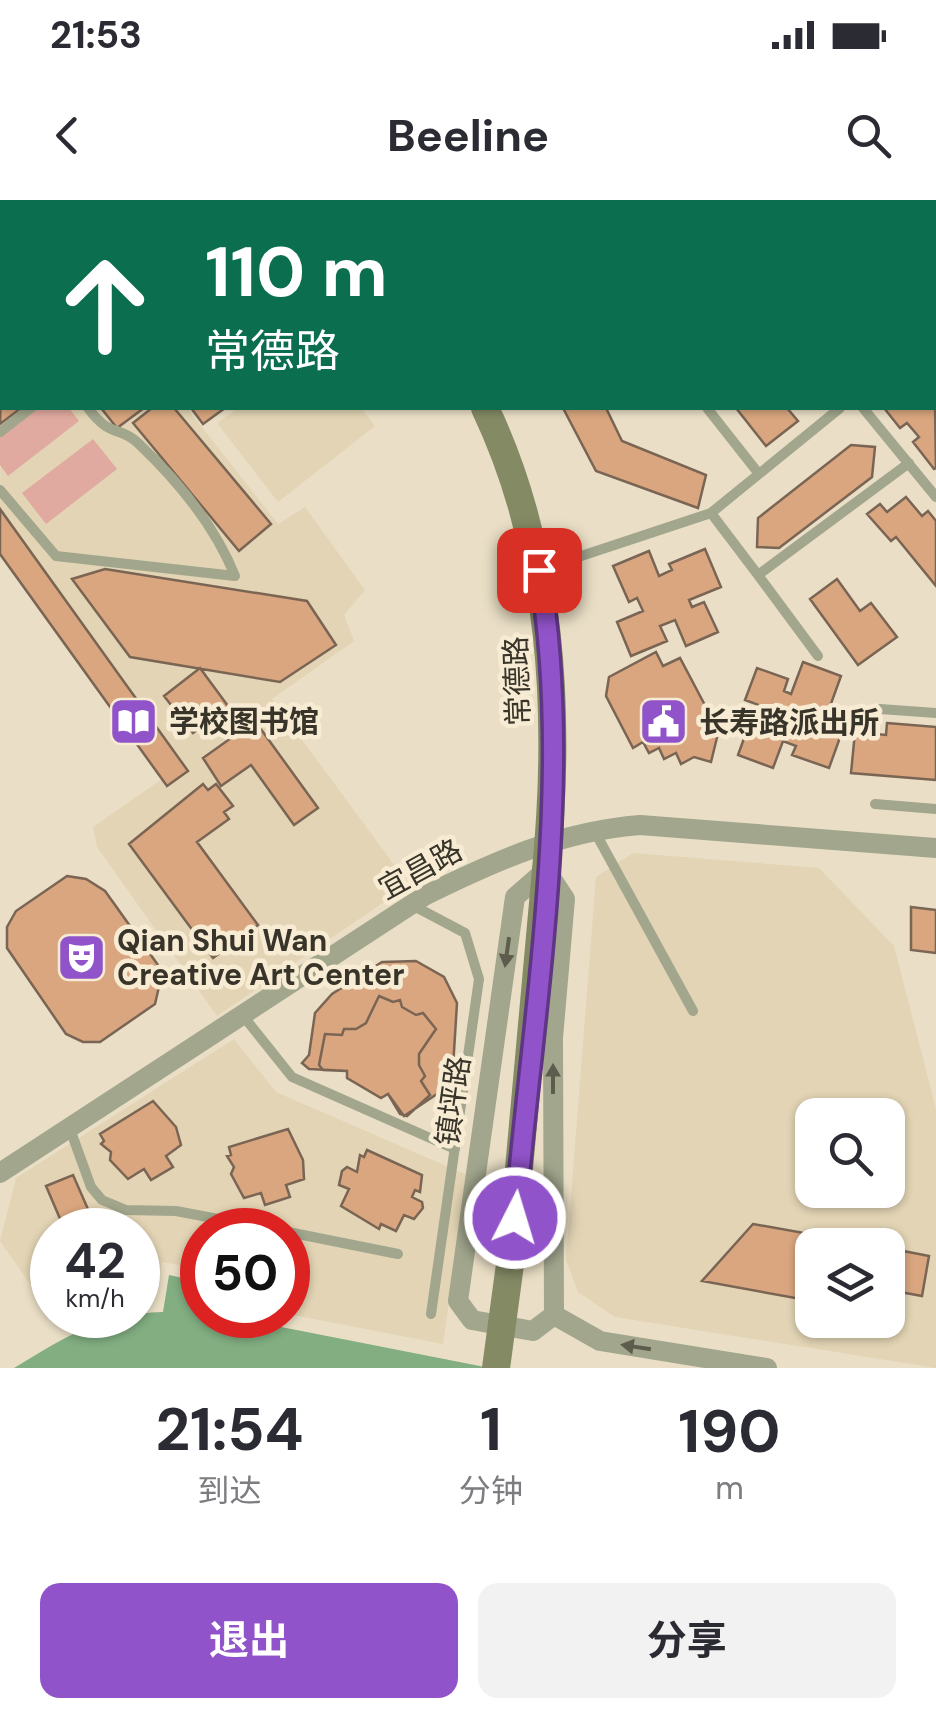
<!DOCTYPE html>
<html lang="zh">
<head>
<meta charset="utf-8">
<style>
	body { margin:0; font-family:"DM Sans","Noto Sans SC",sans-serif; background:#f2f2f3; color:#2b2b33; height:100vh; display:flex; flex-direction:column; font-size:38px; white-space:nowrap }
	* { box-sizing:border-box; margin:0 }
	p { font-size:32px; color:#7c7c81 }
	.icon { flex:none; width:55px; height:55px; fill:none; stroke:currentColor; stroke-width:2; stroke-linecap:round; stroke-linejoin:round }
	.map { position:relative; height:1168px; overflow:hidden }
	.side { display:flex; flex-direction:column; background:#fff; flex:1 }
	.side>* { flex:none }
	.hud { position:absolute; left:0px; top:0px; width:938px; height:210px; box-shadow:0 2px 8px #0004; background:#0b6e4f; color:#fff; overflow:hidden }
	.buttons { position:absolute; left:795px; top:898px; display:grid; gap:20px }
	.buttons a { display:grid; place-items:center; width:110px; height:110px; border-radius:20px; background:#fff; box-shadow:0 2px 8px #0004; font-size:50px }
	.speed { position:absolute; left:30px; top:1008px; display:flex; gap:20px; font-size:50px; font-weight:700; text-align:center }
	.speed>* { display:grid; place-content:center; width:130px; height:130px; border-radius:50%; background:#fff; box-shadow:0 2px 8px #0004; line-height:1 }
	.speed small { font-size:25px; font-weight:400 }
	.speed .limit { border:15px solid #d22; background:#fff; color:#111 }
	.pin { position:absolute; display:grid; place-items:center; width:85px; height:85px; color:#fff; margin:-42px; border-radius:20px; box-shadow:0 5px 15px #0006 }
	.me { position:absolute; width:110px; margin:-55px; rotate:5deg; stroke-linejoin:round; filter:drop-shadow(0 0 8px #0008) }
	.turn { display:flex; align-items:center; gap:35px; height:210px; padding:0 40px; font-size:45px }
	.turn .icon { width:130px; height:130px; stroke-width:2.5 }
	.turn b { display:block; font-size:70px; line-height:85px }
	.eta { display:flex; justify-content:space-evenly; align-items:center; height:170px; text-align:center }
	.eta b { font-size:60px; font-weight:700; line-height:70px }
	.action { display:flex; gap:20px; margin-top:auto; padding:20px 40px }
	.action a { flex:1; height:115px; border-radius:20px; background:#9153ca; color:#fff; font-size:40px; font-weight:700; line-height:115px; text-align:center }
	.action a+a { background:#f2f2f3; color:#2b2b33 }
	.status { display:flex; justify-content:space-between; align-items:center; height:70px; padding:0 50px; background:#fff; direction:ltr }
	.status svg { height:28px; fill:currentColor }
	header { display:flex; justify-content:space-between; align-items:center; height:130px; padding:0 40px; background:#fff; font-size:45px; font-weight:700 }
	.map>svg:first-child { display:block }
</style>
</head>
<body>
<div class="status"><b>21:53</b><svg viewBox="0 0 49 12"><path d="M0 12V9h3v3zM5 12V6h3v6zM10 12V3h3v9zM15 12V0h3v12zM26 1h20v11H26zM47 4h2v5h-2z"/></svg></div>
<header><svg class="icon" aria-label="back" viewBox="0 0 24 24"><path d="M15 5l-7 7 7 7"/></svg>Beeline<svg class="icon" aria-label="search" viewBox="0 0 24 24"><circle cx="10" cy="10" r="6"/><path d="M15 15l6 6"/></svg></header>
<div class="map">
<svg width="936" height="1168" viewBox="0 0 936 1168">
	<rect width="100%" height="100%" fill="#eadfc6"/>
	<path fill="#e2d4b4" fill-rule="evenodd" d="M507,0h163l-162,2z
		M2,110v98h185l91,116 27,-17 60,83 -21,25 10,26 -82,58 137,186 -192,131 -120,-169 -4,-20 69,-48 5,7 21,-15 -188,-262z
		M238,208h123l14,18 -97,76 -61,-79z
		M633,653l186,15 75,78 42,163v259l-321,-51 -37,-25 -12,-32 30,-383zM812,915h76v75h-76zM812,1045h76v75h-76z
		M234,839l42,53 191,83 -24,169 -155,-30v-84h-86v39l-40,-7 -7,35 -17,1v-68h-86v85h18l-14,6 -56,-80 16,-63z"/>
	<path fill="#e1aaa0" d="M33,208h36l10,13 -71,55 -8,-11v-32z
		M93,239l24,30 -71,55 -24,-31z"/>
	<path fill="#82ae82" d="M169,1075l33,7v33h68l1,10 219,43h-476c55,-33 86,-54 149,-56z"/>
	<path fill="#d9a67f" stroke="#7a6555" stroke-width="2.5" d="M66,0h193l-194,2z
		M834,0h45l3,2h-46z
		M2,160v48h19l-21,16z
		M935,206l1,62 -2,1 -21,-27 6,-5 -12,-14 -7,5 -16,-20z
		M101,208h43l-27,20z
		M152,208h22l97,116 -32,27 -106,-128z
		M191,208h34l-22,16z
		M563,208h43l16,33 84,34 -8,33 -102,-37z
		M736,208h51l11,13 -32,25z
		M851,245l24,2 -3,30 -93,71 -22,-1 1,-29z
		M906,297l16,19 6,-5 8,10v65l-40,-49 -5,4 -24,-27 13,-10 7,8z
		M0,309l188,262 -21,15 -167,-232z
		M705,349l16,38 -32,13 3,7 12,-5 14,30 -32,14 -11,-26 -15,6 7,15 -36,15 -14,-34 26,-11 -6,-13 -8,4 -16,-36 36,-15 10,25 13,-6 -3,-6z
		M105,369l202,32 29,44 -56,37 -150,-25 -58,-78z
		M837,379l23,32 11,-8 26,34 -39,28 -48,-66z
		M656,452l7,14 17,-8 27,51 16,4 -12,49 -17,-5 -13,7 -5,-11 -12,6 -5,-11 -10,5 -6,-11 -10,6 -27,-52 3,-19z
		M803,462l38,14 -13,36 -6,-2 -5,13 25,9 -13,36 -37,-13 4,-9 -13,-5 -10,27 -35,-13 13,-36 15,5 6,-14 -27,-10 12,-32 31,11 -4,12 7,3z
		M200,468l28,38 -35,27 -29,-37z
		M255,521l63,87 -24,17 -43,-60 -30,21 -18,-28z
		M887,523l49,4v53l-85,-7 4,-41 31,3z
		M203,584l5,6 8,-6 17,22 -9,6 5,7 -32,23 61,83 -45,33 -84,-114z
		M67,676l19,3 19,12 53,74 3,13 -6,26 -55,38h-17l-17,-8 -59,-86v-21l9,-16z
		M911,707l25,3v43l-25,-3z
		M416,761l28,16 13,26 -5,81 -48,32 -16,-22 -7,4 -34,-20v-7l-38,-2 -7,-6 7,-8 6,-42 17,-19 50,-32z
		M379,796l14,6 7,-2 2,7 14,8 7,-2 13,16 -17,25v11l6,11 -4,5 9,14 -23,21 -7,-2 -12,-20 -7,4 -34,-20v-7l-24,-1 -4,-5 6,-31 17,1 2,-6h12l10,-6z
		M153,901l23,26 5,18 -15,11 7,11 -22,13 -7,-11 -16,10 -18,-19 1,-8 -10,-8 3,-3 -4,-7z
		M288,929l15,31 1,19 -18,6 4,12 -25,8 -4,-12 -17,5 -13,-24 3,-7 -7,-11 4,-1 -2,-8z
		M367,950l55,25 -2,17 -5,-2 -3,7 10,5 1,6 -9,11 -10,-4 -8,16 -15,-7 -2,5 -38,-23 8,-17 -10,-4 3,-14 5,-4 10,5 3,-17 4,2z
		M73,975l18,41 -27,12 -18,-42z
		M753,1024l118,21h-59v56l-110,-20z
		M888,1048l41,8 -7,40 -22,-4 -4,24 -8,-2z"/>
	<g fill="none" stroke-linecap="round" stroke-linejoin="round">
		<path stroke="#a1a68d" stroke-width="10" d="M693,2l3,-2
			M935,161l1,1
			M707,208l52,66
			M863,208l73,89
			M0,232l31,-24
			M0,290l56,66 179,20c-20,-50 -58,-96 -97,-133 -19,-18 -27,-4 -50,-35
			M711,313l47,62 151,-112
			M539,370l172,-57 129,-105
			M758,375l60,81
			M880,509l56,4
			M875,604l61,5
			M595,632l98,179
			M412,705l53,28 14,46 -48,335
			M244,817l48,60 163,72
			M70,929l21,58 11,13 24,10 50,1 100,19
			M288,1032l110,22"/>
		<path stroke="#a1a68d" stroke-width="20" d="M0,973l426,-278c69,-34 136,-64 214,-70l296,23
			M554,1115l-21,16 -61,-11 -14,-19 57,-404 31,-27 19,29 -12,139 1,277 46,26 167,27"/>
		<path stroke="#838a64" stroke-width="28" d="M351,0l2,2
			M485,208c68,143 76,305 61,462"/>
		<path stroke="#838a64" stroke-width="28" d="M496,1168l15,-111 35,-387"/>
	</g>
	<defs><path id="oneway-solid" d="M-6-.8H1V-3.2L6.5 0L1 3.2V.8H-6Z" transform="scale(2.5)"/></defs>
	<g fill="#5d5c4d">
		<use href="#oneway-solid" transform="translate(507 752) rotate(98)"/>
		<use href="#oneway-solid" transform="translate(553 879) rotate(-90)"/>
		<use href="#oneway-solid" transform="translate(636 1147) rotate(-171)"/>
	</g>
	<g fill="none" stroke-linecap="round" stroke-linejoin="round">
		<defs>
			<path id="route" d="M515,1018c18,-206 60,-443 24,-648"/>
		</defs>
		<use href="#route" stroke="#5e3683" stroke-width="25"/>
		<use href="#route" stroke="#9153ca" stroke-width="18"/>
	</g>
	<defs>
		<symbol id="library-square" viewBox="-11 -11 22 22"><rect x="-9" y="-9" width="18" height="18" rx="4" fill="#9153ca" stroke="#f7ecd3"/><path d="M-6-4Q-3-5.5-.7-3.5V5Q-3 3-6 4ZM6-4Q3-5.5 .7-3.5V5Q3 3 6 4Z" fill="#fff"/></symbol>
		<symbol id="civic-square" viewBox="-11 -11 22 22"><rect x="-9" y="-9" width="18" height="18" rx="4" fill="#9153ca" stroke="#f7ecd3"/><path d="M-.6-6.5H3V-4.5H.6V-3L4-1V1h2V6H-6V1h2V-1L-.6-3ZM-1.2 2.5V6h2.4V2.5Z" fill="#fff"/></symbol>
		<symbol id="theatre-square" viewBox="-11 -11 22 22"><rect x="-9" y="-9" width="18" height="18" rx="4" fill="#9153ca" stroke="#f7ecd3"/><path d="M-5-5.5Q0-4 5-5.5V0Q5 5 0 6Q-5 5-5 0ZM-3.3-2.5H-1v1.5H-3.3ZM1-2.5H3.3v1.5H1ZM-2.8 1Q0 5.5 2.8 1Z" fill="#fff"/></symbol>
	</defs>
	<g fill-rule="evenodd">
		<use href="#library-square" x="106" y="494" width="55" height="55"/>
		<use href="#civic-square" x="636" y="494" width="55" height="55"/>
		<use href="#theatre-square" x="54" y="730" width="55" height="55"/>
	</g>
	<g text-anchor="middle" dominant-baseline="central" stroke-width="9" stroke-linejoin="round" paint-order="stroke">
		<g font-size="30" fill="#38342a" stroke="#f7ecd3">
			<text transform="translate(517 481) rotate(-92)">常德路</text>
			<text transform="translate(420 669) rotate(-29)">宜昌路</text>
			<text transform="translate(453 901) rotate(-82)">镇坪路</text>
		</g>
		<g font-size="30" font-weight="bold" fill="#38342a" stroke="#f7ecd3" text-anchor="start">
			<text x="169" y="521">学校图书馆</text>
			<text x="699" y="522">长寿路派出所</text>
			<text x="117" y="740">Qian Shui Wan<tspan x="117" dy="34">Creative Art Center</tspan></text>
		</g>
	</g>
</svg>
<div class="buttons">
<a><svg class="icon" aria-label="search" viewBox="0 0 24 24"><circle cx="10" cy="10" r="6"/><path d="M15 15l6 6"/></svg></a>
<a><svg class="icon" aria-label="layers" viewBox="0 0 24 24"><path d="M12 4l9 5-9 5-9-5zM3 14l9 5 9-5"/></svg></a>
</div>
<div class="speed"><div>42<small>km/h</small></div><div class="limit">50</div></div>
<div class="pin" style="left:539px;top:370px;background:#d93025"><svg class="icon" aria-label="arrive" viewBox="0 0 24 24"><path d="M6 21V4h12l-3 4 3 4H6"/></svg></div>
<svg class="me" style="left:515px;top:1018px" viewBox="-20 -20 40 40"><circle r="17" fill="#9153ca" stroke="#fff" stroke-width="3"/><path d="M0-11L8 9 0 5-8 9z" fill="#fff"/></svg>
<div class="hud">
<div class="turn"><svg class="icon" aria-label="ahead" viewBox="0 0 24 24"><path d="M12 20V5M6 11l6-6 6 6"/></svg><div><b>110 m</b>常德路</div></div>
</div>
</div>
<section class="side">
<div class="eta">
<div><b>21:54</b><p>到达</p></div>
<div><b>1</b><p>分钟</p></div>
<div><b>190</b><p>m</p></div>
</div>
<div class="action"><a>退出</a><a>分享</a></div>
</section>
</body>
</html>
